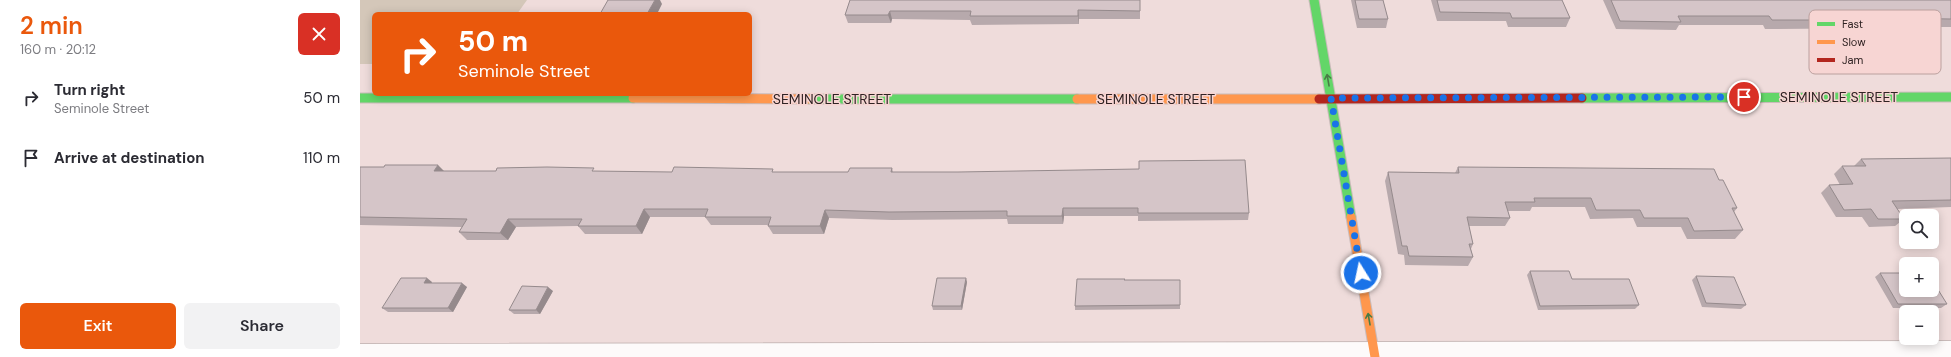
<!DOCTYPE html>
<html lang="en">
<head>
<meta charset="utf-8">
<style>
	body { margin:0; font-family:"DM Sans",sans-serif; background:#f2f2f3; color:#2b2b33; height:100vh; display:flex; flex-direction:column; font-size:15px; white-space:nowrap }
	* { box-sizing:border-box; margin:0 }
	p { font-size:13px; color:#7c7c81 }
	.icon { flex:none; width:22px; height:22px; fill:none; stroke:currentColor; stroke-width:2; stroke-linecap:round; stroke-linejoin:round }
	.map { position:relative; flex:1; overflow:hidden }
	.drawer { display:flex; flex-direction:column; background:#fff; width:360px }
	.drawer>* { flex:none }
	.hud { position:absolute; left:12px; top:12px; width:380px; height:84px; border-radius:6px; box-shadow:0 2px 10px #0003; background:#ea580c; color:#fff; overflow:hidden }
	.tools { position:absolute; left:1539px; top:209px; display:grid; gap:8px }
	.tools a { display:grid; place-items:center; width:40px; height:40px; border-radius:6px; background:#fff; box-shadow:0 2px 10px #0003; font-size:20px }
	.pin { position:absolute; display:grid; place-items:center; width:34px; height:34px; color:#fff; margin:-17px; border:2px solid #fff; border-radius:50%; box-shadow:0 1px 4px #0007 }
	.me { position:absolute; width:44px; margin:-22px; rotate:350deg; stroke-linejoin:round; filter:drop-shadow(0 0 3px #0008) }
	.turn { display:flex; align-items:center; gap:14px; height:84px; padding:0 20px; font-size:18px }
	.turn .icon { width:52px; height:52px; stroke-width:2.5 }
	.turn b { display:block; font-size:28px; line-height:34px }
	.round { display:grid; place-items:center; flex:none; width:42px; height:42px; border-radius:6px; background:#f2f2f3 }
	.headline { display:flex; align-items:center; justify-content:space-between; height:68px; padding:0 20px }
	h1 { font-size:24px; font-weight:600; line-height:30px; color:#ea580c }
	.primary-button { display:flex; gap:8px; margin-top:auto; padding:8px 20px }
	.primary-button a { flex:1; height:46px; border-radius:6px; background:#ea580c; color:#fff; font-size:16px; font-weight:600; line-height:46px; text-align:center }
	.primary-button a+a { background:#f2f2f3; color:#2b2b33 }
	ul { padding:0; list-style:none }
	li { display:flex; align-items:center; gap:12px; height:60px; padding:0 20px }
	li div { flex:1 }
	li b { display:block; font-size:15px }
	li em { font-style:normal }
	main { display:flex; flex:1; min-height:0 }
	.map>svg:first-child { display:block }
</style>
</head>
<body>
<main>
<section class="drawer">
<div class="headline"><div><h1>2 min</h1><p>160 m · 20:12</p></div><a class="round" style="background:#d93025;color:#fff"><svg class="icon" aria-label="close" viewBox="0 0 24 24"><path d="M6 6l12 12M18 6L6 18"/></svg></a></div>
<ul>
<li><svg class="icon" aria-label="right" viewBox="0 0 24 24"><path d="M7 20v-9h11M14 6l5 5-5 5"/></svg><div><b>Turn right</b><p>Seminole Street</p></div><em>50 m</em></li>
<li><svg class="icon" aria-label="arrive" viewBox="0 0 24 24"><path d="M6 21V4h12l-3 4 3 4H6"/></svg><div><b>Arrive at destination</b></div><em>110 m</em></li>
</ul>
<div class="primary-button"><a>Exit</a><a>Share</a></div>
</section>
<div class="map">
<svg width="1591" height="357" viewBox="0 0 1591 357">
	<rect width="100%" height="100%" fill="#efdcdb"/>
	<path fill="#d4c7b9" d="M0,0h167l-10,14h-143v50h-14z"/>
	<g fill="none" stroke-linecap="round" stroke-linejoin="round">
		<defs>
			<path id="street" d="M1591,341v16h-1591v-13z"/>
			<path id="fast" d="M954,0l37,217
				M0,98h273
				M1222,98l369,-1
				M449,99h268"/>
			<path id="slow" d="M273,98l176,1
				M717,99h242
				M991,217l24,140"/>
			<path id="jam" d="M959,99l263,-1"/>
		</defs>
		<use href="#street" stroke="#cabbba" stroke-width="2"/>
		<use href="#fast" stroke="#cabbba" stroke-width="11"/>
		<use href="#slow" stroke="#cabbba" stroke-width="11"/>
		<use href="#jam" stroke="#cabbba" stroke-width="11"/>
		<use href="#street" fill="#fdfafa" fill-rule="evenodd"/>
		<use href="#fast" stroke="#63d668" stroke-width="9"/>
		<use href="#slow" stroke="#ff974d" stroke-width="9"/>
		<use href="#jam" stroke="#b3261e" stroke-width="9"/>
	</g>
	<path fill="#b7a9ac" d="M490,0h290v19h-61v5l-107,1 -2,-5 -78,-1 -1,4h-43l-3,-8z
		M991,0h32l5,19 -2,9h-29z
		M1071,0h131l8,18 -4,9h-58l-2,-6h-69z
		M1243,0h348v27h-65l-1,1 -120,1 -2,-4h-84l-3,5 -60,-1z
		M1591,158v49l-54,2 7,10 -9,7 -26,1 -7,-10h-26l-15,-24 8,-8h11l-6,-11 8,-8h12l7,-7z
		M0,167l83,4 229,1h176l44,-4 1,4 356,41 -1,7 -110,1v-5h-74l-1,8h-55l-1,-5 -115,1 -63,-2 -5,16h-51l-5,-8v-1h-57l-6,-8h-55l-8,17h-57l-7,-8 -62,1 -8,13h-41l-8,-8 3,-5 -102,-2z
		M1098,167l261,13 18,28 -3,4 9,18 -8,9h-48l-6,-12h-44l-4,-9 -43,1 -5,-12h-53l-2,4h-22l2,7 -5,8h-36l4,18 -2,5 2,8 -5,9 -63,-1 -1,-10 -6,-1 -13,-73 3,-9 67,1z
		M1170,271l42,8 67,26 -4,4 -97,1 -11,-35z
		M1520,273l67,31 -6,4h-48l-18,-31z
		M1336,276l50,29 -5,4 -39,-2 -10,-27z
		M764,280h56v29l-105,1v-4z
		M72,282v1l35,4 -14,25h-65l-6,-4z
		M607,282l-5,28h-29l-1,-4z
		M193,291l-13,23h-26l-5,-4z"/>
	<path fill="#958a8c" d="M295,0h5l2,4 -5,10h-10z
		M718,10l1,9v5l-1,-8z
		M530,11l2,8 -1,4 -3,-8z
		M78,165l8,8 -12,-2z
		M703,208l1,8 -1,8 -1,-8z
		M284,209l6,8 -8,17 -6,-8z
		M465,210l4,8 -5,16 -4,-8z
		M148,219l8,8 -8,13 -8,-7z
		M67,278l5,4 -3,5 -5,-4z
		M606,278l1,4 -5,28 -1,-4z
		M102,283l5,4 -14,25 -5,-4z
		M188,287l5,4 -13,23 -4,-4z"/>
	<path fill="#d5c5c8" stroke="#958a8c" d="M248,0h47l-8,14h-47z
		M490,0h290v11l-62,-1v6h-108l1,-5h-81l-2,4h-43z
		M995,0h28l5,19h-29z
		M1077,0h125l8,18h-58l-2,-5 -70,-1z
		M1251,0h340v19l-60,-1 1,2h-120l-3,-4h-91l3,6 -61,-1z
		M1591,158v42l-59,1 12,18h-26l-7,-10 -27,1 -15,-25 24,-1 -11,-18h24l-5,-7z
		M885,160l4,53h-111v-5h-75l-1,8h-55v-5l-118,1 -64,-2 -5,16h-52l3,-9h-66l3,-8h-64l-8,17h-58l4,-7h-74l-8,14 -41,-1 8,-13 -107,-2v-50h24l1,-2h53l-4,6h62l1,-3 50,-1 47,1 -2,3 80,1 2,-5 99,2 -1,3h76l2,-4h42l-1,4h67l181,-3v-8z
		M1098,167l256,2 5,11h4l14,28h-5l11,22 -49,1 -6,-13h-44l-4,-8h-44l-5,-12h-57l1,4h-30l5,16 -43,-1 6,27h-4l4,13 -64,-1 -2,-10h-5l-14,-74 71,1z
		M1170,271h39l3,8h57l10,26 -99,1z
		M1520,273h26v17h26v-10l15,24h-49z
		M1336,276l38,1 12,28 -40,-2z
		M41,278h26l-3,5h38l-14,25h-66z
		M577,278h29l-5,28h-29z
		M717,279h48l-1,1h56v25l-105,1z
		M162,286l26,1 -12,23h-27z"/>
	<defs><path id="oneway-shaft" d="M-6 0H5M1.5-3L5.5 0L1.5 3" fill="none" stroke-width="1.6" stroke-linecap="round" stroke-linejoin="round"/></defs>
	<g stroke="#4a7c46">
		<use href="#oneway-shaft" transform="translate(968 80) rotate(-100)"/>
		<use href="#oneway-shaft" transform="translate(1009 319) rotate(-100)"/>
	</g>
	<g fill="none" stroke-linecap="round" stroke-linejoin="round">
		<path stroke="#1a73e8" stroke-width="7" stroke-dasharray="0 12.6" d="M1001,273l-30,-175 413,-1"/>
	</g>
	<g text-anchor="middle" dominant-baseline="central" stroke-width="3" stroke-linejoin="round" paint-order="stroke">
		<g font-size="14" fill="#302323" stroke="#f7d5d3">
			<text x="1479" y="97">SEMINOLE STREET</text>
			<text x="472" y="99">SEMINOLE STREET</text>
			<text x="796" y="99">SEMINOLE STREET</text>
		</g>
	</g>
	<rect x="1449" y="10" width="132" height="64" rx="6" fill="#f7d5d3" stroke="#bba09e" stroke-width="1"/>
	<rect x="1457" y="22" width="18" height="4" fill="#63d668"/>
	<rect x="1457" y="40" width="18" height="4" fill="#ff974d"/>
	<rect x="1457" y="58" width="18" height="4" fill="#b3261e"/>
	<g font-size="11" fill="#302323">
		<text x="1482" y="28">Fast</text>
		<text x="1482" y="46">Slow</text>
		<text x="1482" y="64">Jam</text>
	</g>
</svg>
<div class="tools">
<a><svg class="icon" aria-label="search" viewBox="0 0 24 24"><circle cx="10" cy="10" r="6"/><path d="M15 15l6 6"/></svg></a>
<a>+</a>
<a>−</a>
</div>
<div class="pin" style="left:1384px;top:97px;background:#d93025"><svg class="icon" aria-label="arrive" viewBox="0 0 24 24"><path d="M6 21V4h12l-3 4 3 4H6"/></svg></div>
<svg class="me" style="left:1001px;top:273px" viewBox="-20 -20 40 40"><circle r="17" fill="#1a73e8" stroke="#fff" stroke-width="3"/><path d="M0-11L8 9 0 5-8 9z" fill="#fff"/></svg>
<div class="hud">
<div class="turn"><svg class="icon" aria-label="right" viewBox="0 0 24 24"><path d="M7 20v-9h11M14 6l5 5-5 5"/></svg><div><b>50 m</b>Seminole Street</div></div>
</div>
</div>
</main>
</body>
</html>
